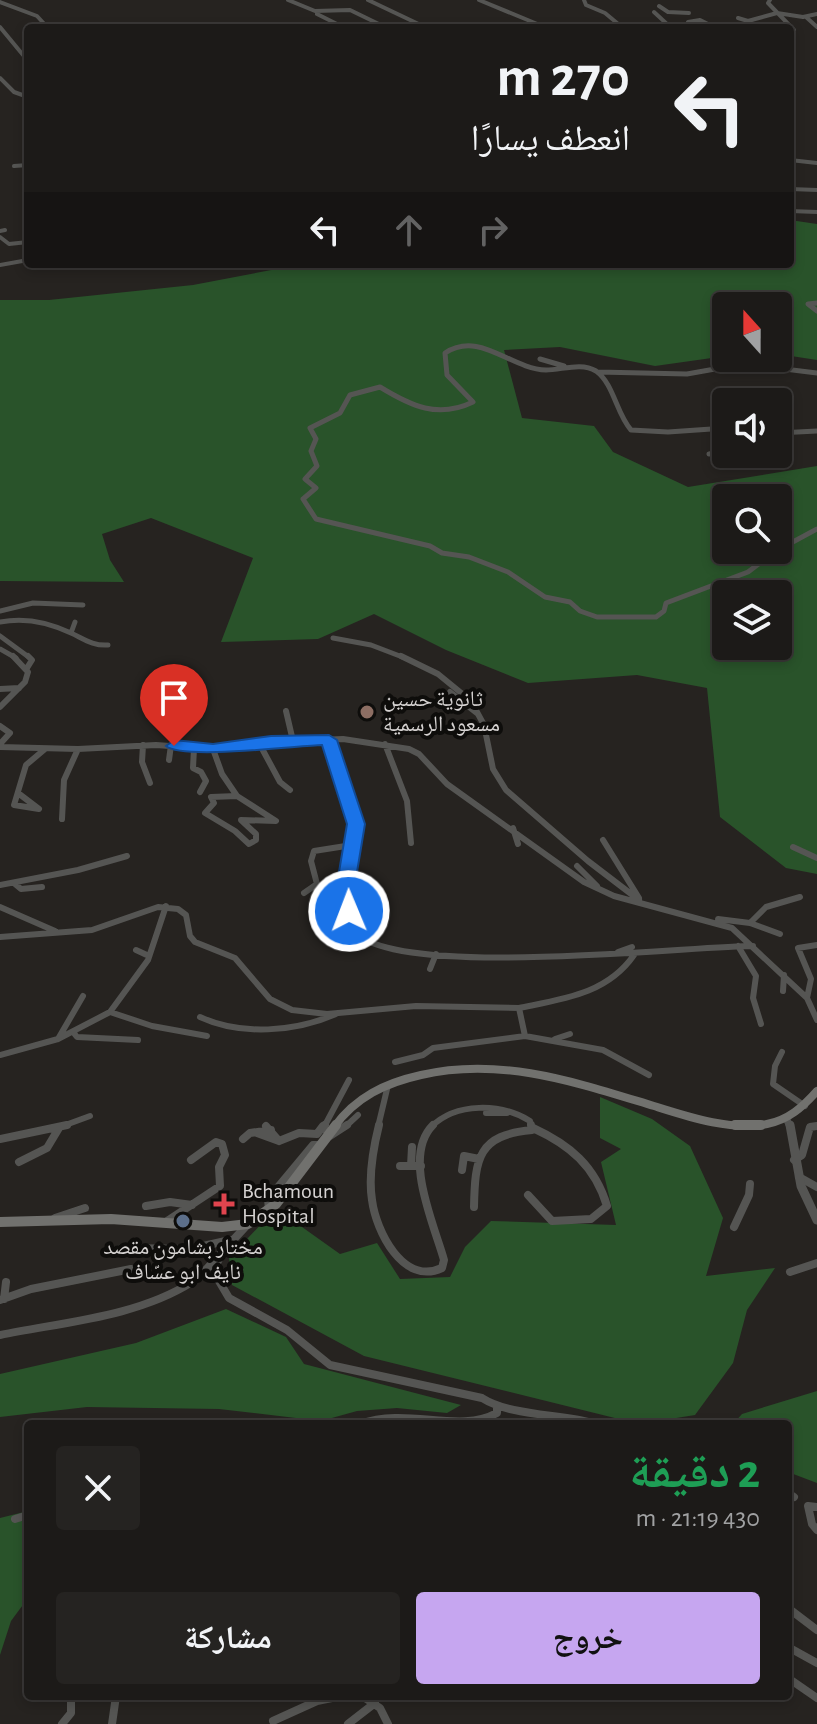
<!DOCTYPE html>
<html lang="ar">
<head>
<meta charset="utf-8">
<style>
	body { margin:0; font-family:"Alegreya Sans","Noto Naskh Arabic",sans-serif; background:#252321; color:#f1f3f6; direction:rtl; height:100vh; display:flex; flex-direction:column; font-size:30px; white-space:nowrap }
	* { box-sizing:border-box; margin:0 }
	p { font-size:26px; color:#a0a1a2 }
	.icon { flex:none; width:44px; height:44px; fill:none; stroke:currentColor; stroke-width:2; stroke-linecap:round; stroke-linejoin:round }
	.map { position:relative; flex:1; overflow:hidden; direction:ltr }
	.panel { position:absolute; left:24px; top:1420px; width:768px; height:280px; display:flex; flex-direction:column; background:#1c1a18; border-radius:8px; box-shadow:0 4px 12px #0003,0 0 0 2px #3a3837; direction:rtl }
	.panel>* { flex:none }
	.guide { position:absolute; left:24px; top:24px; width:770px; height:244px; border-radius:8px; box-shadow:0 4px 12px #0003,0 0 0 2px #3a3837; direction:rtl; background:#1c1a18; color:#f1f3f6; overflow:hidden }
	.needle { width:52px; rotate:339deg }
	.fabs { position:absolute; left:712px; top:292px; display:grid; gap:16px }
	.fabs a { display:grid; place-items:center; width:80px; height:80px; border-radius:8px; background:#1c1a18; box-shadow:0 4px 12px #0003,0 0 0 2px #3a3837; font-size:40px }
	.pin { position:absolute; display:grid; place-items:center; width:68px; height:68px; color:#fff; margin:-82px -34px; border-radius:50% 50% 50% 0; rotate:-45deg; box-shadow:0 0 8px #0007 }
	.pin .icon { rotate:45deg }
	.me { position:absolute; width:88px; margin:-44px; rotate:359deg; stroke-linejoin:round; filter:drop-shadow(0 0 6px #0008) }
	.turn { display:flex; align-items:center; gap:28px; height:168px; padding:0 32px; font-size:36px }
	.turn .icon { width:104px; height:104px; stroke-width:2.5 }
	.turn b { display:block; font-size:56px; line-height:68px }
	.lanes { display:flex; align-items:center; height:76px; padding:0 32px; background:#0003; justify-content:center; gap:40px; direction:ltr }
	.lanes .off { opacity:.35 }
	.round { display:grid; place-items:center; flex:none; width:84px; height:84px; border-radius:8px; background:#252321 }
	.overview { display:flex; align-items:center; justify-content:space-between; height:136px; padding:0 32px }
	h1 { font-size:48px; font-weight:700; line-height:60px; color:#1e9e55 }
	.action { display:flex; gap:16px; margin-top:auto; padding:16px 32px }
	.action a { flex:1; height:92px; border-radius:8px; background:#c6a6f0; color:#111; font-size:32px; font-weight:700; line-height:92px; text-align:center }
	.action a+a { background:#252321; color:#f1f3f6 }
	.map>svg:first-child { display:block }
</style>
</head>
<body>
<div class="map">
<svg width="817" height="1724" viewBox="0 0 817 1724">
	<rect width="100%" height="100%" fill="#262320"/>
	<path fill="#29532a" fill-rule="evenodd" d="M790,220l27,4v136l-39,-6v-48h-52v50l-71,10 -95,-19 -56,3 18,68 72,8 19,26 75,35 129,-21v408l-31,-6 -66,-51 -13,-129 -70,-13 -109,8 -82,-33 -72,-36 -56,25 -97,3 32,-84 -102,-40 -49,16 8,26 14,22 -124,-1v-281h49l144,-15 110,-21h487zM726,498h52v52h-52zM726,594h52v52h-52z
		M600,1097l52,22 38,27 33,72 -17,58 69,-8 -28,42 -14,53 -38,52 -56,9 -275,-68 -132,-71 -3,-27 37,-39 36,8 38,27 37,-11 23,36 50,-2 15,-30 26,-26 125,4 -15,-63 20,-13 -21,-11z
		M226,1309l60,28 18,27 157,41 -14,8 -50,-5 -40,3 -36,10 -102,-12 -132,-2 -87,10v-43l136,-31z
		M817,1391v92l-29,-11v-48h-55l9,-10z
		M28,1511v87l-17,23 -11,34v-137z"/>
	<g fill="none" stroke-linecap="round" stroke-linejoin="round">
		<path stroke="#555553" stroke-width="4" d="M288,0l27,11 35,-1 37,18
			M368,0l59,28
			M479,0l68,28
			M584,0l2,5 19,8 18,15
			M770,0l-2,3 26,27 -4,4
			M0,2l37,14 11,12
			M659,6l9,6 21,1
			M654,12l14,13 10,3
			M777,13l26,4 14,-3
			M317,14l28,14
			M806,17l11,10
			M738,18l10,3 29,-8
			M0,27l28,34
			M547,28h17
			M691,28l-3,-6 12,-2 16,8
			M0,78l14,14 14,5
			M790,160l27,3
			M14,166l14,-1
			M28,181l-4,3 4,5
			M790,211l27,1
			M0,231l5,-1
			M0,237l9,7 19,-2"/>
		<path stroke="#555553" stroke-width="5" d="M817,303l-9,1 9,7
			M540,359l24,7
			M598,372l89,2 56,-10 74,9
			M726,428l-58,4 -37,-2c-15,-17 -17,-46 -35,-59 -15,-9 -34,-1 -50,-1 -36,-1 -66,-40 -101,-17l2,22 26,27c-35,17 -62,4 -93,-15l-30,8 -10,18 -30,15 6,11 -5,12 6,15 -12,13 11,9 -13,11 13,20 114,27 12,7 27,4 39,15 37,25 25,5 10,9 17,6h59l8,-6 2,-8 82,-31 29,-22
			M778,433l39,-2
			M709,454l17,-3
			M778,550l39,-21
			M0,611l33,-8 50,2
			M0,622c25,-5 48,0 71,11 13,6 22,13 37,12
			M71,633l4,-11
			M0,636l30,22
			M333,638l38,7 34,13
			M0,649l16,9"/>
		<path stroke="#555553" stroke-width="6" d="M401,656l37,18 33,27 13,24 9,44 13,21 82,71 51,39
			M27,668l5,-8 -4,-4
			M0,689l19,-1
			M450,692l28,22
			M0,707l25,-25 3,-10 -15,-16
			M286,711l7,30
			M0,726l10,7 -10,11
			M329,740c7,20 27,68 27,87 -1,26 -18,79 -3,102 33,52 335,17 400,17
			M259,743l21,39 10,8
			M385,744l22,57 4,42
			M143,745l-1,17 8,21
			M0,747l78,2 78,-4 57,4 58,-7 72,-3 66,10 10,5 28,30 137,98 30,14 118,32 75,70 10,22
			M194,748l-1,20 8,4 5,9 -6,11
			M213,749l9,25 15,22
			M169,760l2,-15
			M18,793l21,16 -25,-4 12,-40 19,-16
			M237,796l39,25 -35,-1 15,14v6l-7,4 -14,-13 -30,-18 9,-10 -3,-6z
			M62,819l2,-39 14,-31
			M513,828l5,16
			M603,840l36,58
			M793,847l24,11
			M577,866l20,20
			M15,884l6,5 21,-2
			M0,885l78,-15 49,-14
			M304,893l13,-9 -6,-23 3,-10 38,-6
			M0,907l55,24
			M718,919l32,4 30,11
			M750,923l16,-16 34,-10
			M0,937l92,-7 66,-23 20,2 8,6 4,21 5,6 40,16 35,41 22,11 35,4 89,-8 103,2
			M359,937l5,-6 -2,-12
			M738,946l18,30 -3,22 8,26
			M136,950l13,6
			M618,952l14,-5
			M430,969l6,-15
			M783,991l1,-16
			M807,998l4,-19 -13,-31 19,-3
			M110,1012l42,14 55,10
			M200,1017c41,19 95,15 136,-3
			M73,1032l4,5 61,3
			M525,1036l78,14 46,25
			M58,1039l25,-43
			M555,1039l15,-5
			M782,1052l-7,14 -2,18 32,22
			M0,1055l58,-16 52,-27 38,-52 18,-54
			M395,1062l28,-7 10,-7 92,-12 -6,-28c44,-9 88,-14 115,-53
			M486,1113h21
			M60,1127l30,-11
			M324,1127l25,-47
			M345,1127l13,-12
			M378,1127l10,-42
			M431,1127c25,-25 70,-24 99,-6l1,6
			M810,1127l7,-1"/>
		<path stroke="#555553" stroke-width="8" d="M379,1125c-6,24 -11,50 -7,75 4,31 31,86 70,68l2,-8c-10,-36 -42,-104 -11,-135
			M266,1126l13,15
			M323,1129l2,-4
			M257,1133l22,8 20,-8 18,1 6,-8
			M330,1136l17,-11
			M0,1139l67,-14
			M243,1139l7,-6 21,-3
			M794,1160l8,-5 8,-28 7,-1
			M19,1162l28,-14 12,-20
			M400,1166h21
			M411,1166l1,-19
			M462,1170l2,-14 15,3
			M799,1177l18,10
			M528,1195l24,26 39,-2 16,-13c-12,-40 -37,-61 -74,-78
			M146,1206l24,-4 22,3
			M474,1207c1,-49 4,-72 58,-77l-1,-5
			M269,1210l-1,-11 45,-54h6
			M55,1218l30,-10
			M167,1221l53,-35 -1,-19 6,-12 -3,-11 -6,-2 -25,18
			M248,1224l-25,27 -8,16 1,9 13,22 58,32 43,35 152,33c28,18 80,16 115,26
			M734,1227l15,-32 1,-11
			M122,1248l68,1 40,-9
			M790,1272l27,-9
			M4,1299l2,-17
			M0,1300l31,-11 100,-20
			M0,1335c63,-13 137,-18 192,-53 12,-8 21,-21 31,-31
			M360,1424c48,-17 99,10 137,-11v-5
			M788,1493l6,4
			M817,1507l-9,-1 4,18 5,6
			M15,1519l13,-4
			M788,1608l29,22
			M788,1647l29,16
			M788,1678l29,20
			M362,1696l18,12 8,16
			M273,1721l44,-20 25,-5
			M62,1724l9,-11v-17
			M112,1724l4,-28
			M348,1724l27,-21"/>
		<path stroke="#555553" stroke-width="4" d="M790,189l27,1
			M0,265l28,-5"/>
		<path stroke="#555553" stroke-width="7" d="M787,1120l3,7"/>
		<path stroke="#555553" stroke-width="9" d="M790,1125l11,61 16,34"/>
		<path stroke="#71716e" stroke-width="8" d="M334,1127c22,-30 51,-44 87,-52 80,-19 157,8 233,31 35,11 77,25 113,18 21,-4 36,-17 50,-33"/>
		<path stroke="#71716e" stroke-width="10" d="M735,1125h26
			M0,1222l111,-3 111,8 26,-3 28,-20 60,-79"/>
	</g>
	<path fill="#1a73e8" stroke="#114b97" stroke-width="2" d="M329,735l8,5 28,84 -9,54 2,33 -9,6 -9,-6 -2,-33 9,-54 -25,-79c-28,1 -140,15 -156,1l8,-6 39,4 58,-8z"/>
	<circle fill="#8d6e63" stroke="#0e0d0b" stroke-width="3" cx="367" cy="712" r="8"/>
	<path fill="#e0444e" stroke="#0e0d0b" stroke-width="3" d="M220 1192h8v8h8v8h-8v8h-8v-8h-8v-8h8z"/>
	<circle fill="#5c6f8a" stroke="#0e0d0b" stroke-width="3" cx="183" cy="1221" r="8"/>
	<g text-anchor="middle" dominant-baseline="central" stroke-width="8" stroke-linejoin="round" paint-order="stroke">
		<g font-size="22" fill="#d5d2d1" stroke="#0e0d0b" text-anchor="start">
			<text x="383" y="699">ثانوية حسين<tspan x="383" dy="25">مسعود الرسمية</tspan></text>
			<text x="242" y="1191">Bchamoun<tspan x="242" dy="25">Hospital</tspan></text>
			<text x="183" y="1247" text-anchor="middle">مختار بشامون مقصد<tspan x="183" dy="25">نايف ابو عسّاف</tspan></text>
		</g>
	</g>
</svg>
<div class="fabs">
<a><svg class="needle" viewBox="-14 -14 28 28"><path d="M0-13l5 13h-10z" fill="#e53935"/><path d="M0 13l5-13h-10z" fill="#a0a1a2"/></svg></a>
<a><svg class="icon" aria-label="sound" viewBox="0 0 24 24"><path d="M4 9h4l5-4v14l-5-4H4zM17 9q2 3 0 6"/></svg></a>
<a><svg class="icon" aria-label="search" viewBox="0 0 24 24"><circle cx="10" cy="10" r="6"/><path d="M15 15l6 6"/></svg></a>
<a><svg class="icon" aria-label="layers" viewBox="0 0 24 24"><path d="M12 4l9 5-9 5-9-5zM3 14l9 5 9-5"/></svg></a>
</div>
<div class="pin" style="left:174px;top:746px;background:#d93025"><svg class="icon" aria-label="arrive" viewBox="0 0 24 24"><path d="M6 21V4h12l-3 4 3 4H6"/></svg></div>
<svg class="me" style="left:349px;top:911px" viewBox="-20 -20 40 40"><circle r="17" fill="#1a73e8" stroke="#fff" stroke-width="3"/><path d="M0-11L8 9 0 5-8 9z" fill="#fff"/></svg>
<div class="guide">
<div class="turn"><svg class="icon" aria-label="left" viewBox="0 0 24 24"><path d="M17 20v-9H6M10 6l-5 5 5 5"/></svg><div><b>270 m</b>انعطف يسارًا</div></div>
<div class="lanes"><svg class="icon" aria-label="left" viewBox="0 0 24 24"><path d="M17 20v-9H6M10 6l-5 5 5 5"/></svg><svg class="icon off" aria-label="ahead" viewBox="0 0 24 24"><path d="M12 20V5M6 11l6-6 6 6"/></svg><svg class="icon off" aria-label="right" viewBox="0 0 24 24"><path d="M7 20v-9h11M14 6l5 5-5 5"/></svg></div>
</div>
<section class="panel">
<div class="overview"><div><h1>2 دقيقة</h1><p>430 m · 21:19</p></div><a class="round"><svg class="icon" aria-label="close" viewBox="0 0 24 24"><path d="M6 6l12 12M18 6L6 18"/></svg></a></div>
<div class="action"><a>خروج</a><a>مشاركة</a></div>
</section>
</div>
</body>
</html>
